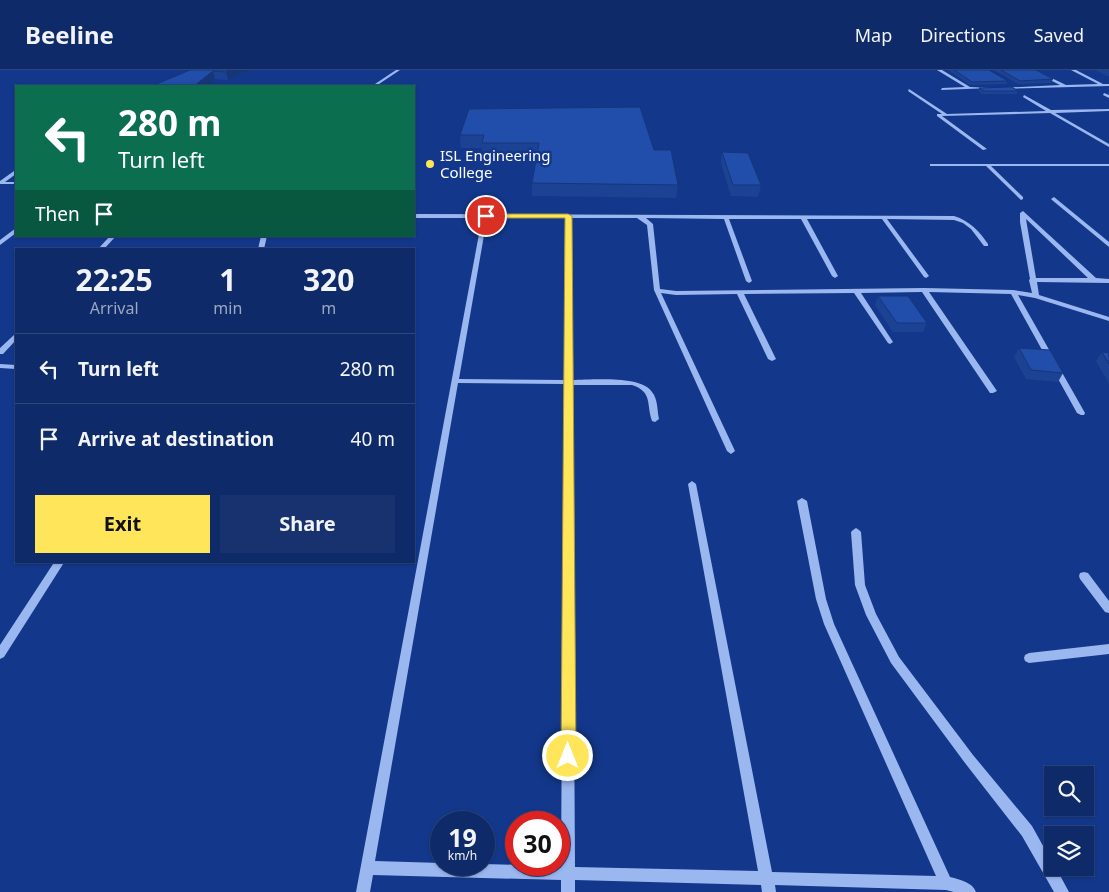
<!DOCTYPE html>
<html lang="en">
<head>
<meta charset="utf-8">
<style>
	body { margin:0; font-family:"Noto Sans",sans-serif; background:#17326e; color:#f1f3f6; height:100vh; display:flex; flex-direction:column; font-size:19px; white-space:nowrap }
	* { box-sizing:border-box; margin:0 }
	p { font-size:16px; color:#9ba7c0 }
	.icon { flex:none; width:28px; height:28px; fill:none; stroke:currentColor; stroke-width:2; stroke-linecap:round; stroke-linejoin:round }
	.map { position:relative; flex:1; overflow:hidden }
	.panel { position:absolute; left:15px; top:178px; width:400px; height:315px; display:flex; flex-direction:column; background:#0e2a68; border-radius:0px; box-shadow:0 1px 4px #0004,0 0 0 1px #2e467c }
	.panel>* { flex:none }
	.banner { position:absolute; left:15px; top:15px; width:400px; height:152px; border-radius:0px; box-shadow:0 1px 4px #0004,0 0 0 1px #2e467c; background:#0b6e4f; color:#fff; overflow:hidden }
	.fabs { position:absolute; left:1044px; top:696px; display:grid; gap:10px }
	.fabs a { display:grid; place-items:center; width:50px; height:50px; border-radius:0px; background:#0e2a68; box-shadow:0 1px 4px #0004,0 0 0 1px #2e467c; font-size:25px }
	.speed { position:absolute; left:430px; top:741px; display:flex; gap:10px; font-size:25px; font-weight:700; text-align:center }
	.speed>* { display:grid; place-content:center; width:65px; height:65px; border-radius:50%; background:#0e2a68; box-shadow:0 1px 4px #0004,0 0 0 1px #2e467c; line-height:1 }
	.speed small { font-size:12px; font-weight:400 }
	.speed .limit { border:8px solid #d22; background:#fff; color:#111 }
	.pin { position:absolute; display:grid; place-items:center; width:42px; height:42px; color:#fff; margin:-21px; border:2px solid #fff; border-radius:50%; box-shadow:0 1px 5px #0007 }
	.me { position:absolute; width:55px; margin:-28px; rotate:0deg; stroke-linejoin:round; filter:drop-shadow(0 0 4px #0008) }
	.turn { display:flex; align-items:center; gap:18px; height:105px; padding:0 20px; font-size:22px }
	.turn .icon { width:65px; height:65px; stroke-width:2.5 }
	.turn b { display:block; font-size:35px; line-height:42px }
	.then { display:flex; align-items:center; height:48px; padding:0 20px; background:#0003; gap:10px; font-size:19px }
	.eta { display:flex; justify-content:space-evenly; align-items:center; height:85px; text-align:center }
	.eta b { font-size:30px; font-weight:700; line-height:35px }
	.action { display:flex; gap:10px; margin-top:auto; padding:10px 20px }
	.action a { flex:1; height:58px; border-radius:0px; background:#ffe55a; color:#111; font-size:20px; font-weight:700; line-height:58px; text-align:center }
	.action a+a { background:#17326e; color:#f1f3f6 }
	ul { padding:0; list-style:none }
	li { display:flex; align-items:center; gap:15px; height:70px; padding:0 20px; border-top:1px solid #2e467c }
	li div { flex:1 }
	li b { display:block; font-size:19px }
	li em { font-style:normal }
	header { display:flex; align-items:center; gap:30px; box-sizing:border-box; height:70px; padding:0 25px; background:#0e2a68; border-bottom:1px solid #2e467c }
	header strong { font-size:24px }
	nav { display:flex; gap:28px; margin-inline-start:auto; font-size:18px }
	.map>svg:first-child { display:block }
</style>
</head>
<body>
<header>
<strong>Beeline</strong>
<nav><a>Map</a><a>Directions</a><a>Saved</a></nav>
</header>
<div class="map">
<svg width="1109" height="822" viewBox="0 0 1109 822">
	<rect width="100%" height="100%" fill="#13388b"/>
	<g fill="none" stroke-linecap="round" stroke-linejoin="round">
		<path fill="#9bb7f0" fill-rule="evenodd" d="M396,0h4l-24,16h-4z
			M937,0h5l28,17 21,1 -50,2 1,-2 23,-1z
			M1030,0h5l31,15 32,-1 -27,-14h5l27,14h6v2l-107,3 -2,-1 60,-3z
			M909,19l38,25 99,-3 -23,-14 1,-2 27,15 58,-1v2l-54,2 54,31v3l-59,-34 -108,3 45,33 -4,1 -46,-34v-2h5l-34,-23z
			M1104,23l5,2v3l-6,-3z
			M932,94h177v2h-118l32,31v2l-2,1 -35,-34h-56v-2z
			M14,101h2v3l-11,8h11v2h-16v-3z
			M1054,127l55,45v5l-57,-47 -1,-1z
			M1023,141l73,67 13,1v4l-72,-1 2,13 70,22v4l-74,-23 -17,-3 67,118 -1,2h-3l-4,-2 -66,-119 -82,-2 68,99 -4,2h-3l-68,-101 -61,1 32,49 -3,2 -2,-1 -34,-50 -110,1 32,65 -4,2 -4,-2 -31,-65 -61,1 -15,-2 74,158 -4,3 -4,-3 -73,-161 -7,-65 -10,-7h-66l1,162c19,0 69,-5 80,12 6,7 5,18 7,27l-4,3 -3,-1c-6,-17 1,-29 -20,-36h-60l3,482 183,4 -70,-387 4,-3 4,3 76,388 164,4 -112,-252 -8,-25 -19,-98 5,-3 5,3 19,98 8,25 116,253c11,3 22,5 26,15h-22l-8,-2 -171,-5 1,7h-14l-1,-7 -186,-5v12h-14v-12l-188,-5 -3,17h-14l126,-674h-68v-4l540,2c16,5 25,15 34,28v2h-4l-13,-17 -8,-6 -9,-3 -67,-1 42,57 -3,2 -2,-1 -42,-58h-75l31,57 -3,2 -3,-2 -31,-57h-72l23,62 -3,2 -3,-2 -22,-62 -78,-1 7,6 7,65 16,2 248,-3 89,2 19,3 -3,-13 1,-1 -10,-57v-9zM487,148h78l-1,162 -105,-1zM1026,149l62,59h-52zM458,313l106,1 -3,482 -77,-2 -43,1v-2l-66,-2z
			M16,158v5l-16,12v-5z
			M110,166h6l-12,13h-6z
			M261,166h6l-3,13h-6z
			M16,264v6l-13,14h-3v-6l14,-13z
			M0,294l16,1v4l-16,-1z
			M856,458l3,2 2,2 4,53 11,29 23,43 74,98 59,71 20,36v6h4l13,24h-15l-32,-56 -57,-73 -74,-100 -25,-48 -11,-30 -4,-53 2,-2z
			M55,491h10l-61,96 -4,2v-14z
			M1084,502l4,1 21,28v12l-4,-1 -25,-33 -1,-3 1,-3z
			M1109,574v10l-80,9 -4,-2 -1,-3 1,-3 4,-2z"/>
	</g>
	<path fill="#1c4293" d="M190,0h60l-22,10 -13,-1z
		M948,0h41l19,11 -2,3 -36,1z
		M994,0h42l17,9 -2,4 -33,1z
		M1095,0h14v6h-2z
		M979,18l39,3 -1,3h-35l-4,-3z
		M469,39l185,41 24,35 -2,13 -144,-2v-13l5,-27h-54l-1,-8h-21l-1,-13z
		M722,82l39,33 -3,12 -27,-1 -10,-33z
		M878,226l49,27 -4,9h-30l-18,-27z
		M1019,278l44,25 -5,9 -32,-3 -12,-22z
		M1102,282l7,1v31l-13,-23z"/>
	<path fill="#173678" d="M229,0h21l-22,10 -2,-8z
		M213,1l2,8 -8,7h-13z"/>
	<path fill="#214dab" stroke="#173678" d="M190,0h39l-3,2 -13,-1 -19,15h-42z
		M954,0h35l19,11 -36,1z
		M1001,0h35l17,9 -33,2z
		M1012,17l6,4h-34l-5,-3z
		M640,37l14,43h17l7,35 -146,-2 7,-40h-57l2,-8h-24l9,-26z
		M722,82l26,1 13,32h-28z
		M878,226h30l19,27h-30z
		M1019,278l31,2 13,23 -32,-3z
		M1102,282l7,1v11z"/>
	<path fill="#ffe55a" stroke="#a6953a" d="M568,144l4,2 4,540 -2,5 -6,2 -5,-2 -2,-5 4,-538h-79l-4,-2 4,-2z"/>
	<circle fill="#ffe55a" stroke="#13388b" stroke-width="2" cx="430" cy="94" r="5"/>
	<g text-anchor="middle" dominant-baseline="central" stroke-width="5" stroke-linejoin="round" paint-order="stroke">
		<g font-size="15" fill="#fff" stroke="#13388b" text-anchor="start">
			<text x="440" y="85">ISL Engineering<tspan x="440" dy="17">College</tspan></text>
		</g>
	</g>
</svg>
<div class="fabs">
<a><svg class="icon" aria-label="search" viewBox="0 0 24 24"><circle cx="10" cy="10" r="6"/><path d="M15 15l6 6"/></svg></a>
<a><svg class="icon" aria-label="layers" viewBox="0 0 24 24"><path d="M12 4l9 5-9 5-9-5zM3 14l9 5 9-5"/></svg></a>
</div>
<div class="speed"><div>19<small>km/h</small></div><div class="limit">30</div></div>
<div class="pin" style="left:486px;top:146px;background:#d93025"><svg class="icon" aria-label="arrive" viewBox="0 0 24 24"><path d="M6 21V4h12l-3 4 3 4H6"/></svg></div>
<svg class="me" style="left:568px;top:686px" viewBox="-20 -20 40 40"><circle r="17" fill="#ffe55a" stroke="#fff" stroke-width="3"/><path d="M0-11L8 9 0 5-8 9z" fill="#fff"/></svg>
<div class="banner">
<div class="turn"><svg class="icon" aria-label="left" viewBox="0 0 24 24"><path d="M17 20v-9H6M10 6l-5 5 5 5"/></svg><div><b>280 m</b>Turn left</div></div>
<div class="then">Then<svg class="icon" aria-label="arrive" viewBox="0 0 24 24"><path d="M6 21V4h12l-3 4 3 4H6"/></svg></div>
</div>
<section class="panel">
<div class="eta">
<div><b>22:25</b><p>Arrival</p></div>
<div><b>1</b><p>min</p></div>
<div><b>320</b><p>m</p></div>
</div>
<ul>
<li><svg class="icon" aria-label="left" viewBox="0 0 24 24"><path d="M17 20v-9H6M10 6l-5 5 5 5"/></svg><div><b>Turn left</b></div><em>280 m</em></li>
<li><svg class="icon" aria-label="arrive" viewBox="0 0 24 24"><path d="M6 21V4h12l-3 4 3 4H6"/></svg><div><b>Arrive at destination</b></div><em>40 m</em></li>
</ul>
<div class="action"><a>Exit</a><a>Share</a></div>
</section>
</div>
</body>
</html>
